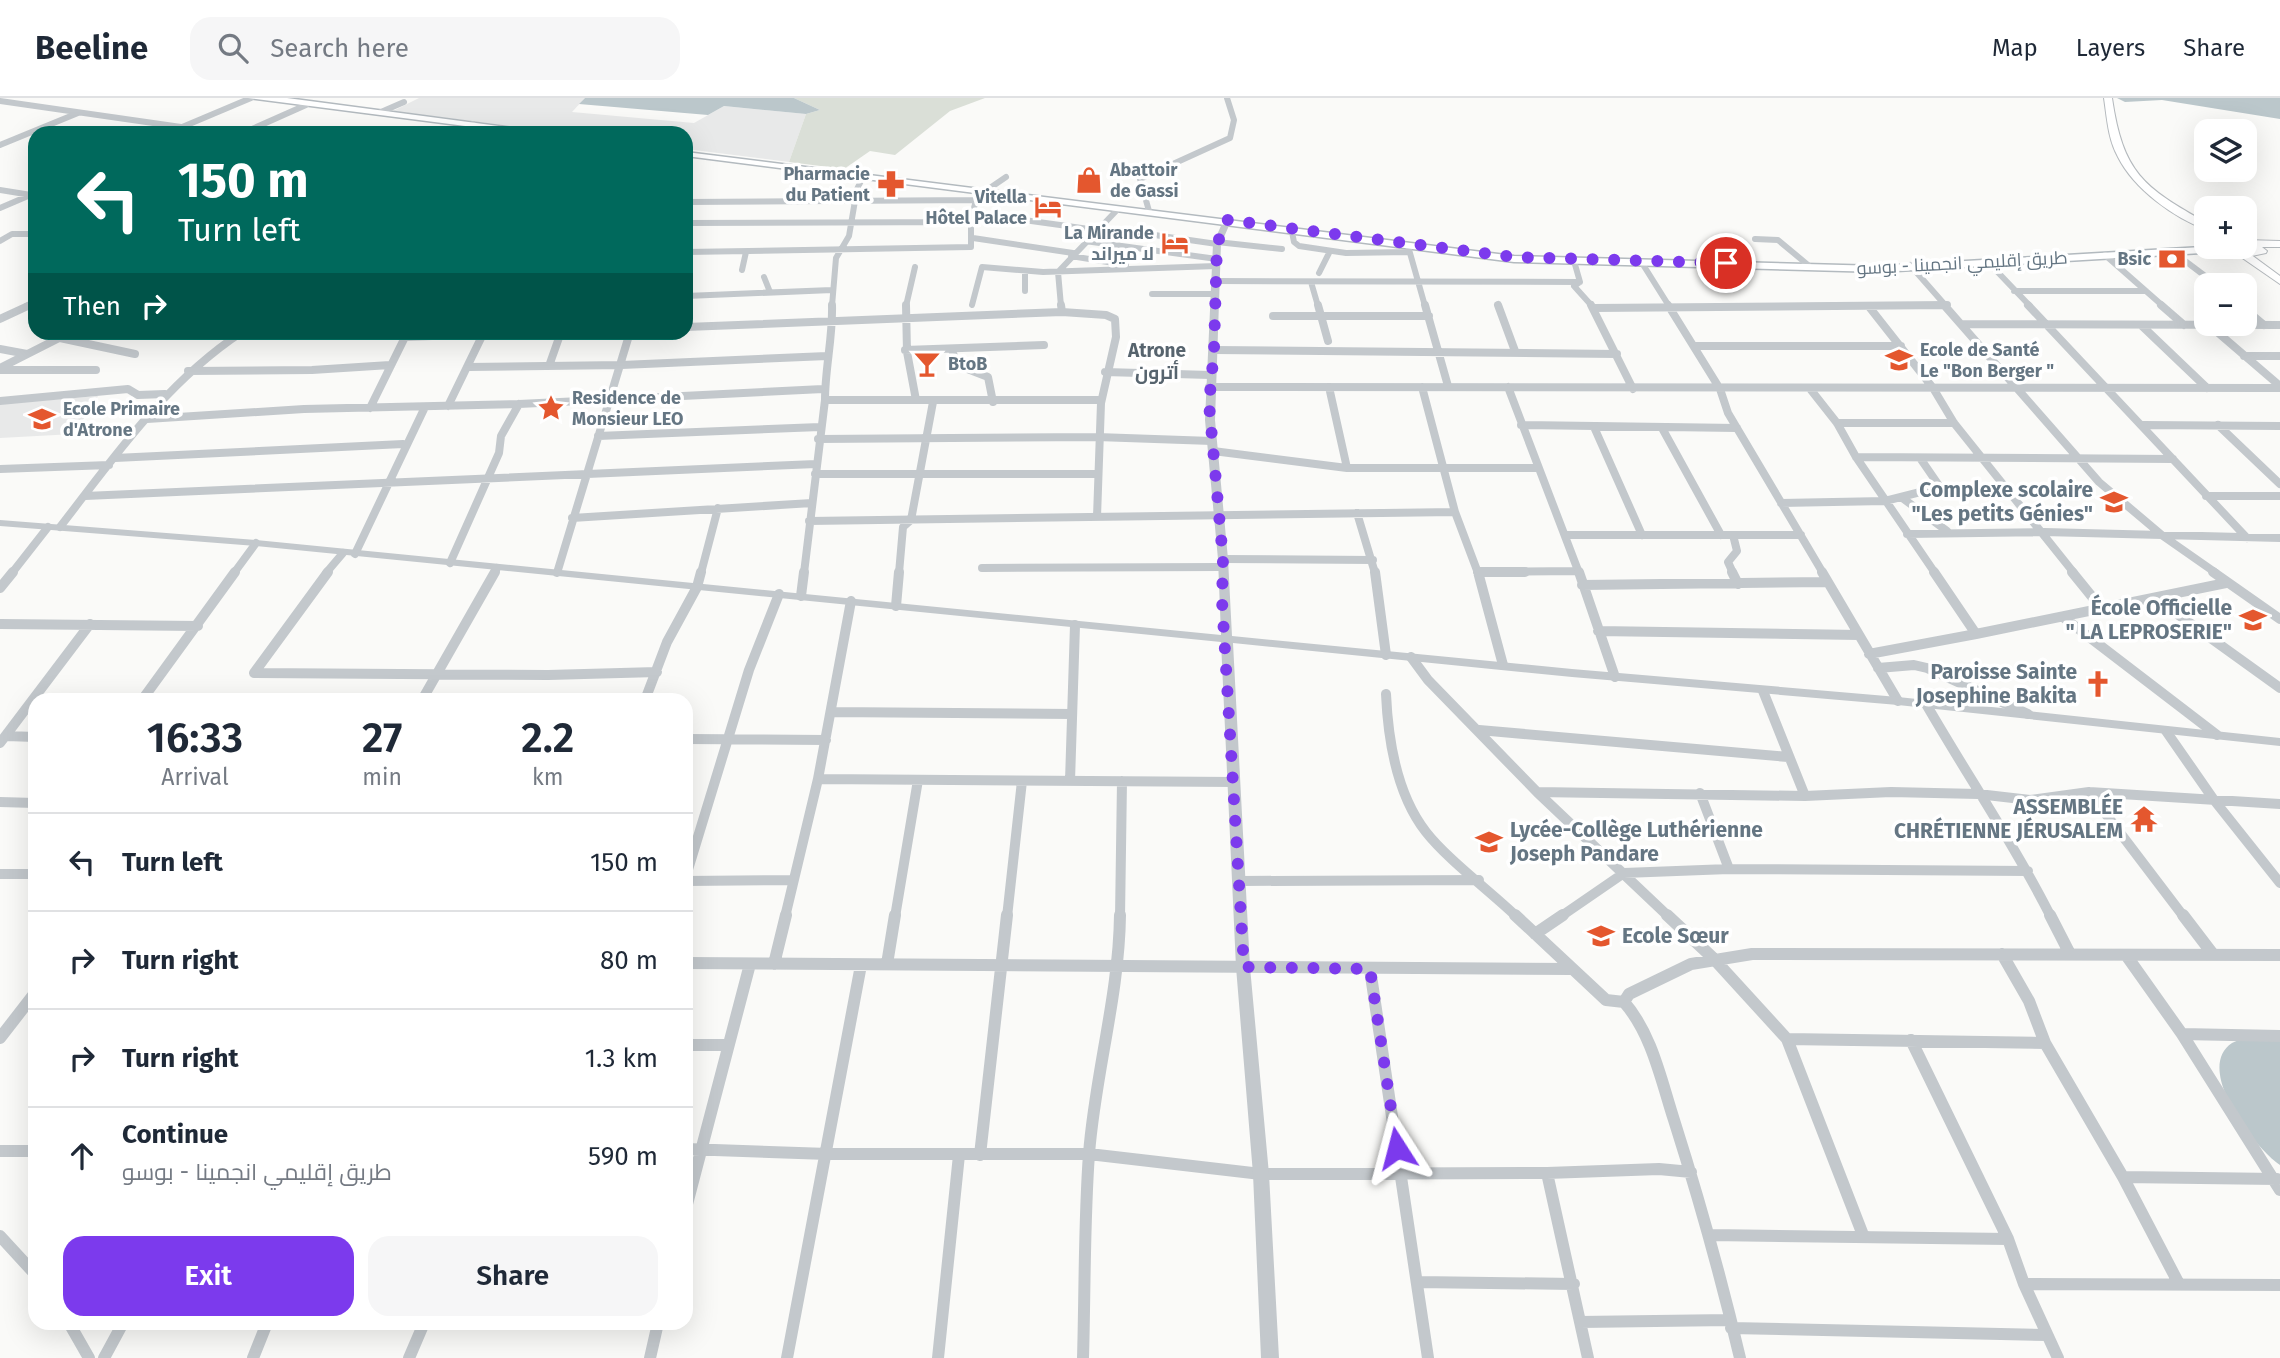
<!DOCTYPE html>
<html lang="en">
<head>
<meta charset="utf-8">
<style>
	body { margin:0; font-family:"Fira Sans",Cairo,sans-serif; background:#f6f6f7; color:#1f2937; height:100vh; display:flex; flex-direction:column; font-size:26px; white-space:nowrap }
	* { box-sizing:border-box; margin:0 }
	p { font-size:23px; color:#747a83 }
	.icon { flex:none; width:38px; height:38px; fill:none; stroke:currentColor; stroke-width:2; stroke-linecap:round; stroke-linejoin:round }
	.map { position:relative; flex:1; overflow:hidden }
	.panel { position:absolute; left:28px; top:595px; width:665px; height:637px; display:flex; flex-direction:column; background:#fff; border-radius:21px; box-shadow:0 7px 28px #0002 }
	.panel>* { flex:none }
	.banner { position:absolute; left:28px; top:28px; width:665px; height:214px; border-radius:21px; box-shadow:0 7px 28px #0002; background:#00695c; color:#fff; overflow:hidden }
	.tools { position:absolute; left:2194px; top:21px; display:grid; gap:14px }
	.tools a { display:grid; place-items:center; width:63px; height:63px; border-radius:14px; background:#fff; box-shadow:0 7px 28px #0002; font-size:35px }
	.pin { position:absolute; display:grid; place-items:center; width:60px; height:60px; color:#fff; margin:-30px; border:4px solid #fff; border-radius:50%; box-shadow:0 2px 7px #0007 }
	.me { position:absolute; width:77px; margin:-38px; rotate:351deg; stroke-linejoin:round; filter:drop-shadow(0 0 5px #0008) }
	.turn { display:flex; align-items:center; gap:24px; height:147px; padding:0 35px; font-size:32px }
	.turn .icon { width:91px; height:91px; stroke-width:2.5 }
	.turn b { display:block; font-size:49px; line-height:60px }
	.then { display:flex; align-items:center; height:66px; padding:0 35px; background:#0003; gap:14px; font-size:26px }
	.eta { display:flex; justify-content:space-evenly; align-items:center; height:119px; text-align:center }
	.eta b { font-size:42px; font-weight:600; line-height:49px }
	.action { display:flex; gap:14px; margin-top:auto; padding:14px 35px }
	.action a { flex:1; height:80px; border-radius:21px; background:#7c3aed; color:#fff; font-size:28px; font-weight:600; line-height:80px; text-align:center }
	.action a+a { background:#f6f6f7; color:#1f2937 }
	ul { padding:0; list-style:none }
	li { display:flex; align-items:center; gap:21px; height:98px; padding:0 35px; border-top:2px solid #e0e1e3 }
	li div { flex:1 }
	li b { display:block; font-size:26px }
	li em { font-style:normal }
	header { display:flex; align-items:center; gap:42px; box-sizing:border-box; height:98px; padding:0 35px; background:#fff; border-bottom:2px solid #e0e1e3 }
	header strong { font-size:33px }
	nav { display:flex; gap:38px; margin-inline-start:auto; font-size:24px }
	.search { width:490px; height:63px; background:#f6f6f7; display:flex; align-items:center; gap:18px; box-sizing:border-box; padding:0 24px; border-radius:21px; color:#747a83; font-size:26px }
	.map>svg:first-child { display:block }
</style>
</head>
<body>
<header>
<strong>Beeline</strong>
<div class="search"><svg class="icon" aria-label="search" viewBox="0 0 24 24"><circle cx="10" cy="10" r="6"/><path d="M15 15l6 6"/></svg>Search here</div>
<nav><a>Map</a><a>Layers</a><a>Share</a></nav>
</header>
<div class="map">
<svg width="2280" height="1260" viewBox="0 0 2280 1260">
	<rect width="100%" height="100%" fill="#fafaf8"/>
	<path fill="#e8e9e9" d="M419,0h166l-13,14 122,11 30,-17 82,8 -17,48 -103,-13v-16h-122l-171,-22z
		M98,298l-24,38 -74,4v-34z"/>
	<path fill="#dadfd7" d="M794,0h191l-35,13 -55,44 -25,-4 -26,18 -55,-7 17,-48 14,-4z"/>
	<path fill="#bbc7cb" d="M585,0h209l26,12 -14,4 -82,-8 -16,9 -129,-11z
		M2117,0h163v21l-118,-19 -37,2z
		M2280,940v127c-25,-17 -87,-96 -48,-122 11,-7 35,-4 48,-5z"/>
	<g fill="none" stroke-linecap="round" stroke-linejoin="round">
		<defs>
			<path id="secondary" d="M248,0h39l250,33 4,2h-22z
				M686,54l828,104 366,10 322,-19 31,1 5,3 -5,3 -31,-1 -322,19 -366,-10 -828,-106z"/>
			<path id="primary" d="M2245,142l35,1v6h-18l5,4 -1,2 -19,4 -26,-10 31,3 -7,-3z"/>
			<path id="trunk" d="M2104,0h8c11,75 31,89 95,125v7c-33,-12 -73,-41 -89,-73 -10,-18 -11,-39 -14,-59z
				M2245,141l6,2v4l-6,1z
				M2238,153h8l34,25v8l-42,-29z"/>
		</defs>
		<use href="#secondary" stroke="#b3babf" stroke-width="3"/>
		<use href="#primary" stroke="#b5babe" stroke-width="2"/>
		<use href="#trunk" stroke="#b4b9bd" stroke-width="2"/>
		<path stroke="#c3c8cc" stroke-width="6" d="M0,3l181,26
			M381,14l23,-10
			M168,35l83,-35
			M243,35l63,-28
			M452,35l21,-9
			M0,47l78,-32
			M0,92l31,5
			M987,92l19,-13
			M686,104l289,-2
			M0,110l35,-15
			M1149,113l-9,-32 90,-41 4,-18 -7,-22
			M971,121l53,1 72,10
			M686,125l285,-1
			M1099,129l118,17
			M1292,134l2,10 5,4 47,7 63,-1
			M973,140l100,15
			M1755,141l23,1 30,25
			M0,143l12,-7h23
			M1085,143l132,18
			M1217,144l65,7
			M1408,148l17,60
			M2172,153l45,34
			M686,154l285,-5v-28l7,-26
			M2105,157l58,51
			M1071,158l55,9
			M1574,163l6,21 -6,4 18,20
			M1642,165l27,43
			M1989,165l41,43
			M1910,167l36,41
			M742,172l4,-18
			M1025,173v20
			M1319,175l11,-22
			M764,179l6,15
			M1216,183l364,1
			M1311,184l7,24
			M2014,193h132
			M1152,196h63
			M686,198l146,-6
			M972,207l10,-38 61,5 173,-6
			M26,208l9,-4
			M832,208l4,-48 13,-22 8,-47 6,-12
			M906,208l9,-39
			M1061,208l-3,-34 59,-62
			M1791,208l156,-1"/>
		<path stroke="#c3c8cc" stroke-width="8" d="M906,207l1,47 9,48
			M1061,207l1,7
			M1318,207l10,36
			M1425,207l23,81
			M1498,207l17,46
			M1591,207l42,84
			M1668,207l52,84 8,24 95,160
			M1944,207l155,177 64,54 53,37
			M2028,207l219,233
			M2161,207l23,20
			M1594,210l353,-3
			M1870,210l63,80 21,35 120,150
			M2245,211l19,16
			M1273,218h156
			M0,221l30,-14
			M1962,226l318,1
			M2141,227l66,63
			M2209,227l71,61
			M686,229l376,-15 44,3 9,4 1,18 -15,66 -4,114
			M404,239l143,-5
			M60,240l75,16
			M1696,248h205
			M0,251l27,5
			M905,252l139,-5
			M952,252l5,15 31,12 5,25
			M1215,252l402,4
			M2244,258h36
			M549,268l12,-34
			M469,269l153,-2 205,-9
			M0,270l71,-36
			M0,272h96
			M188,273l124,-1 78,-5
			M1105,274l105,3
			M1209,289l1071,1
			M1329,289l18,81
			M1422,289l33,125 23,61
			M1508,289l71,186
			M1811,292l26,33 19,34 79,116
			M825,302h276
			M0,303l128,-12 10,6 27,-1
			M448,308l35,-72
			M370,310l37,-75
			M147,321l157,-10 215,-5 304,-15
			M1837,325h117
			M1521,327l216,3
			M2143,327l137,1
			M2218,327l62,59
			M1594,329l48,108
			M1662,330l59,107
			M598,338l222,-9
			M818,341l279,-2 115,4
			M1213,353l134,17h191
			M1856,359l317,2
			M115,360l288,-14
			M0,371l109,-4
			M815,376h282
			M85,398l731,-32
			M2206,398h74
			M1901,399l46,34
			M1781,405l104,-2 55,-14 -20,-29
			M1357,415l18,60
			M572,420l240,-15
			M809,423l646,-9
			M60,429c55,-71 106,-145 182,-195
			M1907,436l137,-2 236,6
			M1566,437h235
			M1733,437l4,16 -9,11 5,11
			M355,456l70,-147
			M1223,461l150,1
			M450,465l49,-110 2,-17 18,-32
			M982,470l239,-1
			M1478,474l100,-1
			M12,475l36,-46
			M234,475l22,-30
			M326,475l17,-20
			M494,475l3,-5
			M557,475l73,-241
			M701,475l17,-65
			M804,475l21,-173c0,-32 8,-63 7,-95
			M899,475l4,-46 8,-7 22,-118"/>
		<path stroke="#c3c8cc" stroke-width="10" d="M1375,474l11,83
			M1478,474l25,93
			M1478,474h47
			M1579,474l36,105
			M1732,474l6,12
			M1822,474l76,129
			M1934,474l42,62 250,-51
			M2072,474l30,37
			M2213,474l67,47
			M1582,487l245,-3
			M0,490l13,-16
			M801,498l3,-24
			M2155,500l125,90
			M896,508l3,-34
			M2063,519l154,118
			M0,526l198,2
			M1598,533l261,4
			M1869,556l107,-20
			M1411,559l17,23 109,112 132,125
			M1878,570l36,-3 13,3 101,46
			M254,575l294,2 109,-3
			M254,575l74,-101
			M1763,593l42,105
			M1386,596c2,45 11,101 40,138 21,27 65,60 91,85
			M142,602l93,-128
			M422,602l73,-128
			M645,602l22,-58 30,-55 4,-15
			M1926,606c41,71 88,140 125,213
			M831,614l241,2
			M1479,632l309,27
			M2166,633l48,69 66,83
			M7,638l28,1
			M686,641l140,1
			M0,645l90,-119
			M818,681l417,3
			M1070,683l5,-156
			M1537,694l268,4 86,-4 87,2 52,6 59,-8 191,12
			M2089,694l95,125
			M1700,695l29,76
			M0,704l35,1
			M0,776h35
			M686,778l63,-206 30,-76
			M686,783l107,-1
			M1241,783l238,-1
			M785,819l33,-138 33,-178
			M895,819l23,-137
			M1007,819l15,-136
			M1120,819l2,-136
			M1560,819l64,-44 105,-4 299,2"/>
		<path stroke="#c3c8cc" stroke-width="12" d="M1515,817l91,85 18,2c28,32 37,78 50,118 25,79 47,157 66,238
			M1667,817l46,43 74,81 76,196
			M2050,817l20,39
			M2183,817l29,38
			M1535,836l28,-19
			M2002,856l27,47 16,42 78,134 56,107
			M2126,857l56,79 98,156
			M686,865l886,6
			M774,866l12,-49
			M887,866l8,-49
			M1370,871l58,389
			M1624,904l5,-8 62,-30 61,-10 528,1
			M2182,936l98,2
			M0,940l35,-45
			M1787,941l258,4
			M1911,942l97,199 16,45 34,74
			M686,947h40
			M686,1051l142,5h261l172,20 286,-1 112,-4 32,3
			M0,1053h35
			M980,1057l27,-240
			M1547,1075l41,185
			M2123,1079l154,2
			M686,1110l64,-244
			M1711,1137l297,4
			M0,1138l35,38
			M1418,1184l156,2
			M2024,1186l256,1
			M1580,1224l150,-2
			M69,1225l20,35
			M1731,1230l315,7
			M104,1260l19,-35
			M253,1260l14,-35
			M409,1260l15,-35
			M650,1260l8,-35
			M787,1260l74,-393
			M938,1260l21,-203
			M1083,1260c2,-68 1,-136 6,-204 6,-80 30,-158 31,-239"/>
		<path fill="#c3c8cc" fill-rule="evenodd" d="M1224,121l7,2 -10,23 -6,176 13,139 4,77 340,33 326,28 382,41v8l-382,-41 -326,-28 -339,-34 17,324 19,207 10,184h-18l-8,-184 -17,-207 -15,-325 -965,-96 -256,-20v-6l256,20 965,95 -3,-76 -13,-139 8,-176z"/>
		<use href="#secondary" fill="#fff" fill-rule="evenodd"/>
		<use href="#primary" fill="#fff" fill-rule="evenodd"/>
		<use href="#trunk" fill="#fff" fill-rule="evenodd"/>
	</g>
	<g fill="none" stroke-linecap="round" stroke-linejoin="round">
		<path stroke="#7c3aed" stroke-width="12" stroke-dasharray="0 21.6" d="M1397,1050l-27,-179 -126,-2 -22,-366 1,-42 -14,-155 5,-54 3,-106 10,-24 287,37 212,6"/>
	</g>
	<defs>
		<symbol id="shop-bare" viewBox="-9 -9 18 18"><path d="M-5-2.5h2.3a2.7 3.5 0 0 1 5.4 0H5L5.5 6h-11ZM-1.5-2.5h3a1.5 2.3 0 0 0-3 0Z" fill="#e4572e" stroke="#fff" stroke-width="2.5" paint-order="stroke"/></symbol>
		<symbol id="pharmacy-bare" viewBox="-9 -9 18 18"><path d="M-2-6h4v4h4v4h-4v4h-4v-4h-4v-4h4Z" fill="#e4572e" stroke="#fff" stroke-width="2.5" paint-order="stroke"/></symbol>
		<symbol id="hotel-bare" viewBox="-9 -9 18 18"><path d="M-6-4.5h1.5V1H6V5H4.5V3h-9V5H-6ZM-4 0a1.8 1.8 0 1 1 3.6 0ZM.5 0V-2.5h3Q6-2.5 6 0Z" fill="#e4572e" stroke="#fff" stroke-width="2.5" paint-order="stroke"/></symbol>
		<symbol id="bank-bare" viewBox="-9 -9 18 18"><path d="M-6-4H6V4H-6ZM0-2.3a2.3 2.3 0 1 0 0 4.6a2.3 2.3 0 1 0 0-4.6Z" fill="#e4572e" stroke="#fff" stroke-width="2.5" paint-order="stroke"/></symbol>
		<symbol id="school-bare" viewBox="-9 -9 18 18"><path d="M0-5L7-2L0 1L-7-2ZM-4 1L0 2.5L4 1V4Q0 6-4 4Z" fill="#e4572e" stroke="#fff" stroke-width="2.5" paint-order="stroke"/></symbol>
		<symbol id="bar-bare" viewBox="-9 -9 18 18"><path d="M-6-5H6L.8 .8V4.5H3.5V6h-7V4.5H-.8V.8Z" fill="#e4572e" stroke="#fff" stroke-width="2.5" paint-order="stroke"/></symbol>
		<symbol id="sight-bare" viewBox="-9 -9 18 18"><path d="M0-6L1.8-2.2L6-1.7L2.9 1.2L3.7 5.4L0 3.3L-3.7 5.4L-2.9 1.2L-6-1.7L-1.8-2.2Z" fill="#e4572e" stroke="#fff" stroke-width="2.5" paint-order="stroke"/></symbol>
		<symbol id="church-bare" viewBox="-9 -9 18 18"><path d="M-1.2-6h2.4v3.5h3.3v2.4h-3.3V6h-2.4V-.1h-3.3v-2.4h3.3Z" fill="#e4572e" stroke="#fff" stroke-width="2.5" paint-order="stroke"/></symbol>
		<symbol id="temple-bare" viewBox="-9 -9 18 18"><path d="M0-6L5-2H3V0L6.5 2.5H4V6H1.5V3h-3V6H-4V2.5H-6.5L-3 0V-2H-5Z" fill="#e4572e" stroke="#fff" stroke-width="2.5" paint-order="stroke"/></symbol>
	</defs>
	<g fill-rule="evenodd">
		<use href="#shop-bare" x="1070" y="63" width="38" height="38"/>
		<use href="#pharmacy-bare" x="872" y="67" width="38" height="38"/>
		<use href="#hotel-bare" x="1029" y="90" width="38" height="38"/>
		<use href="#hotel-bare" x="1156" y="126" width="38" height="38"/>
		<use href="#bank-bare" x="2153" y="142" width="38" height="38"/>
		<use href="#school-bare" x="1880" y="243" width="38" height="38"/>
		<use href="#bar-bare" x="908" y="247" width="38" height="38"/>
		<use href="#sight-bare" x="532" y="291" width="38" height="38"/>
		<use href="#school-bare" x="23" y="302" width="38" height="38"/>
		<use href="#school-bare" x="2095" y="385" width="38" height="38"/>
		<use href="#school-bare" x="2234" y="503" width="38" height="38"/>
		<use href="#church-bare" x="2079" y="567" width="38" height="38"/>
		<use href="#temple-bare" x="2125" y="702" width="38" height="38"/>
		<use href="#school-bare" x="1470" y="725" width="38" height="38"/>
		<use href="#school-bare" x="1582" y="819" width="38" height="38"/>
	</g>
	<g text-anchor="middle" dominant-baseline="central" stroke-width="7" stroke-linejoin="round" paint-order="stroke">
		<g font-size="18" font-weight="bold" fill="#657683" stroke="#fff" text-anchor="start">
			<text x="1110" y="72">Abattoir<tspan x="1110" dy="21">de Gassi</tspan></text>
			<text x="870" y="76" text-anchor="end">Pharmacie<tspan x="870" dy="21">du Patient</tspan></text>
			<text x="1027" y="99" text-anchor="end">Vitella<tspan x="1027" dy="21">Hôtel Palace</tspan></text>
			<text x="1154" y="135" text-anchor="end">La Mirande<tspan x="1154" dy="21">لا ميراند</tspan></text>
			<text x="2151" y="161" text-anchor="end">Bsic</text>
			<text x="1920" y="252">Ecole de Santé<tspan x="1920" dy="21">Le "Bon Berger "</tspan></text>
			<text x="948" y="266">BtoB</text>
			<text x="572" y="300">Residence de<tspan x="572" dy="21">Monsieur LEO</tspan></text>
			<text x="63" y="311">Ecole Primaire<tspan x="63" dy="21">d'Atrone</tspan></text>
		</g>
		<g font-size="18" fill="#657683" stroke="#fff">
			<text transform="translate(1962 165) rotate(-3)">طريق إقليمي انجمينا - بوسو</text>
		</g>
		<g font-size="19" font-weight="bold" fill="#57646e" stroke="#fff">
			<text x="1157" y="252">Atrone<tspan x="1157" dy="22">أترون</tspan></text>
		</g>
		<g font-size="21" font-weight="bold" fill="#657683" stroke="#fff" text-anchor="end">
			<text x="2093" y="392">Complexe scolaire<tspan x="2093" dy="24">"Les petits Génies"</tspan></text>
			<text x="2232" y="510">École Officielle<tspan x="2232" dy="24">" LA LEPROSERIE"</tspan></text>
			<text x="2077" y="574">Paroisse Sainte<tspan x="2077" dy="24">Josephine Bakita</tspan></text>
			<text x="2123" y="709">ASSEMBLÉE<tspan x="2123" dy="24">CHRÉTIENNE JÉRUSALEM</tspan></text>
			<text x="1510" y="732" text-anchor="start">Lycée-Collège Luthérienne<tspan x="1510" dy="24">Joseph Pandare</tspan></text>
			<text x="1622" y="838" text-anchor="start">Ecole Sœur</text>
		</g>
	</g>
</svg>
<div class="tools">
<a><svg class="icon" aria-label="layers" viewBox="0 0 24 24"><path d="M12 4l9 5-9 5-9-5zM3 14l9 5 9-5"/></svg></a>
<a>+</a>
<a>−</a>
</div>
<div class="pin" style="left:1726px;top:165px;background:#d93025"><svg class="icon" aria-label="arrive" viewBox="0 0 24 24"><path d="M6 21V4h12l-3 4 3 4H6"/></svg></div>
<svg class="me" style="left:1397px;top:1050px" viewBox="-20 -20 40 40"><path d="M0-17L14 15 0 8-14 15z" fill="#7c3aed" stroke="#fff" stroke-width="4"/></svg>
<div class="banner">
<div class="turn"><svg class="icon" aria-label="left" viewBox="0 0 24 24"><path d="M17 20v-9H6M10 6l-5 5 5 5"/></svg><div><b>150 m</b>Turn left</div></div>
<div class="then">Then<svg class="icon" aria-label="right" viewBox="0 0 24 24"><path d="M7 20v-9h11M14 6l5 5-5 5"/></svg></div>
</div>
<section class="panel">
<div class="eta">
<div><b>16:33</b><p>Arrival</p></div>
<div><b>27</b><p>min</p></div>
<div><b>2.2</b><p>km</p></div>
</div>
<ul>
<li><svg class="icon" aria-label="left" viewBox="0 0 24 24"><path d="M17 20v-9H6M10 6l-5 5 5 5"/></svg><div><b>Turn left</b></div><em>150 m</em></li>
<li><svg class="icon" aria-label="right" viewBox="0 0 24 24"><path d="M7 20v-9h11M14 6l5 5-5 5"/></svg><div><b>Turn right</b></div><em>80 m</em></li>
<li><svg class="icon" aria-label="right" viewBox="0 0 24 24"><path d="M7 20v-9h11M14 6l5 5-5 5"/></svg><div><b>Turn right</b></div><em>1.3 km</em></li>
<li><svg class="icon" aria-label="ahead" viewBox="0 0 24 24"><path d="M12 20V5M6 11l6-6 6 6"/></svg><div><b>Continue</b><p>طريق إقليمي انجمينا - بوسو</p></div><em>590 m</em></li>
</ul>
<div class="action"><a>Exit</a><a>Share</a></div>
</section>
</div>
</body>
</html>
